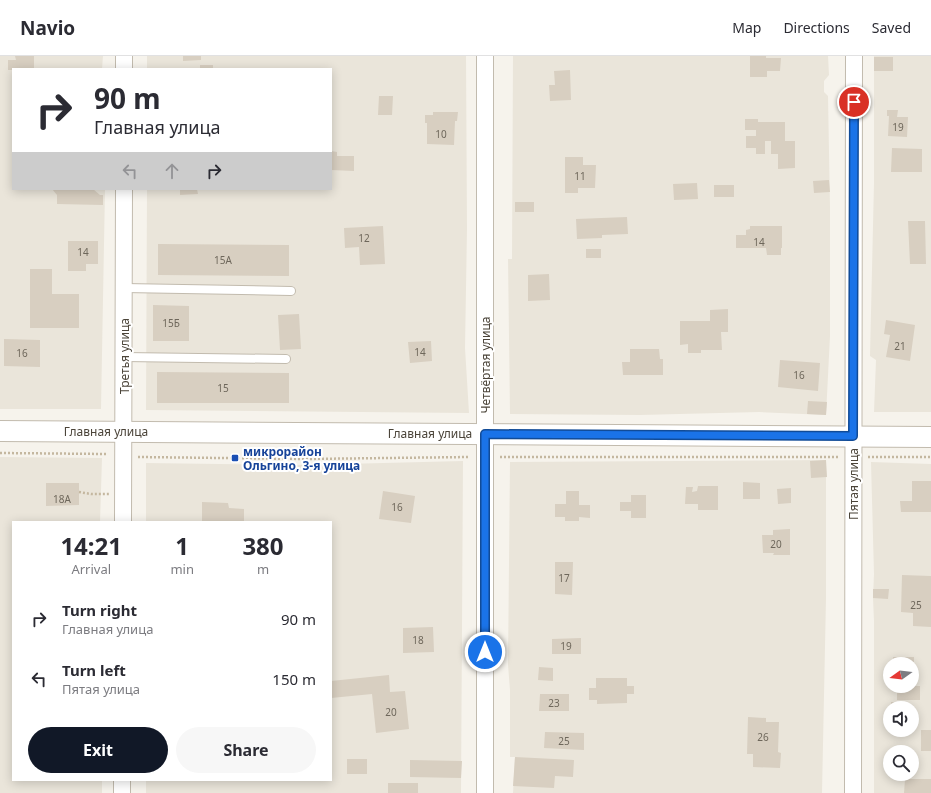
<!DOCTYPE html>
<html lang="en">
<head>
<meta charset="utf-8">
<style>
	body { margin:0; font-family:"Noto Sans",sans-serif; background:#f7f7f7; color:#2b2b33; height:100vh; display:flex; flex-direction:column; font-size:15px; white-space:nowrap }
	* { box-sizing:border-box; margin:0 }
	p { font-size:13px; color:#7c7c81 }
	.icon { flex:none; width:22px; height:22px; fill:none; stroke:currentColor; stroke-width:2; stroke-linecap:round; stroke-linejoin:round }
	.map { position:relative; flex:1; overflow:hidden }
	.details { position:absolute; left:12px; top:465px; width:320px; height:260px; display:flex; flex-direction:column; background:#fff; border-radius:0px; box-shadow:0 2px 10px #0003 }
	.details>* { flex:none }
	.guide { position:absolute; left:12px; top:12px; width:320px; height:122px; border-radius:0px; box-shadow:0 2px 10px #0003; background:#fff; color:#2b2b33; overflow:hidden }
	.needle { width:26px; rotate:255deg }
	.fabs { position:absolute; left:883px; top:601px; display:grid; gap:8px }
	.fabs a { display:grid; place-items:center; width:36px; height:36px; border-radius:50%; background:#fff; box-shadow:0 2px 10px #0003; font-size:20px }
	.pin { position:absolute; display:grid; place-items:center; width:34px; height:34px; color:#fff; margin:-17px; border:2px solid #fff; border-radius:50%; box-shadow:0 1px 4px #0007 }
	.me { position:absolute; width:44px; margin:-22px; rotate:0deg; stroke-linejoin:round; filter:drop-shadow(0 0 3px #0008) }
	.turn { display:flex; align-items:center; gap:14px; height:84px; padding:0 16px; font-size:18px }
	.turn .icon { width:52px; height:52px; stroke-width:2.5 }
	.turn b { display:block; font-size:28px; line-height:34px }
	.lanes { display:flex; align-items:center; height:38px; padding:0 16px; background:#0003; justify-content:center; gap:20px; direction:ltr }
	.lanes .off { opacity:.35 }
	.eta { display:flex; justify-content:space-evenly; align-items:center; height:68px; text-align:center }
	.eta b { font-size:24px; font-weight:700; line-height:28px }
	.primary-button { display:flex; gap:8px; margin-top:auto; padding:8px 16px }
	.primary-button a { flex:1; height:46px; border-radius:24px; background:#111827; color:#fff; font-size:16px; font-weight:700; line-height:46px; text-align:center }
	.primary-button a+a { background:#f7f7f7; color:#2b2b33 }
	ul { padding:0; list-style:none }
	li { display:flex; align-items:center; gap:12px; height:60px; padding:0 16px }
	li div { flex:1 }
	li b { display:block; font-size:15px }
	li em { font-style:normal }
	header { display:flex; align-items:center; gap:24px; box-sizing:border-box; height:56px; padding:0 20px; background:#fff; border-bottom:1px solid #e1e1e2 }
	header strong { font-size:19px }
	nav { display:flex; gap:22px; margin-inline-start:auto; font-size:14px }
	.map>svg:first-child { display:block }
</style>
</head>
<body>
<header>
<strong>Navio</strong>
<nav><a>Map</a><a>Directions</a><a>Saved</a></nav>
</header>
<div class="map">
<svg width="931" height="737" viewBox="0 0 931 737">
	<rect width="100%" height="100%" fill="#f6f3ec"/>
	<path fill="#eae5da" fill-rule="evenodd" d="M0,0h103l-1,13h-89v120h92l-4,220h-101z
		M147,0h319l1,173 -2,119 4,65 -323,-3 1,-221h184v-120h-184z
		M513,0h315l1,19 -5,6v11l4,4 2,112v128l-4,79 -67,-3 -119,3 -130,-1 -2,-155h4z
		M874,0h57v356h-57l2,-52 -6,-4 4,-173z
		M0,401l102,1 -2,64h-87v258h89v13h-102z
		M826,404v138l-4,195h-309l2,-36h-5v-67l-2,-25 2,-203z
		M463,405l-2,332h-315v-13h185v-258h-185v-59l158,2z
		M871,406l60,2v329h-57v-172l-1,-23 1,-24zM890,608h22v22h-22zM890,652h22v22h-22zM890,696h22v22h-22z"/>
	<path fill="#d8cfc1" d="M15,0h19v13h-21v1h-5v-10h8z
		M183,0h18v4l-18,1z
		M750,0h16v2h15l-1,13h-13v6h-17z
		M874,1h19v14h-19z
		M200,9h13v4h-13z
		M570,14l1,30 -21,1 -1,-16h6l-1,-14z
		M379,40h14l-1,19h-14z
		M887,54h11l-1,7h11l-1,20 -19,-1 1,-20h-2z
		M433,56h25l-1,9h-2l-1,24 -27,-1v-21h-2v-8h8z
		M745,63h13v3h27v19h10v27l-17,1v-15h-7v-13h-6v13h-9v-6h-10v-12h10v-6h-11z
		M892,92l30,1v23h-31z
		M331,95l6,1v4h17v15l-23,-1z
		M565,101h18v8h13l-1,23h-17v5h-13z
		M829,124l1,12 -16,1 -1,-12z
		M697,127l1,16 -24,1 -1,-16z
		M714,129h20v12h-20z
		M52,133h41l7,6h3v10l-46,-1v-9z
		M180,133h17l1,5 -18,1z
		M515,146h19v10h-19z
		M627,161l1,17 -26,1v3l-25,1 -1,-20z
		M908,165h17l1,43h-16z
		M383,170l2,38 -25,1 -1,-18 -14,1 -1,-20z
		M750,170h32v22h-1v7h-14l-1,-7h-30v-13h10v-5l4,-1z
		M68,185h30v23h-12v7h-18z
		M158,188l131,1v31l-131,-1z
		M586,193h15v9h-15z
		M30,213h22v25h27v34h-49z
		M549,218l1,26 -22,1v-26z
		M153,249l36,1v35h-36z
		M728,253v23h-7l1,18h-21v3h-13v-9l-8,1v-24h30v-11z
		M299,258l2,35 -21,1 -2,-35z
		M886,264l29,5 -5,36 -24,-4 4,-22 -6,-1z
		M4,283l36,1v27l-36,-1z
		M431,285l1,20 -22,2 -2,-21z
		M630,293h29l1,10h3v16h-40l-1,-13h8z
		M780,304l40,3 -2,28 -40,-4z
		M157,316l132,1v30h-132z
		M808,345l19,1 -1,13 -19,-1z
		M826,404l1,17 -16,1 -1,-17z
		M912,425h19v31h-30l-1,-11h12z
		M743,426l17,1v16h-17z
		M46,427h33v22l-33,1z
		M698,430h20v24h-20v-6h-13l1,-17h7l-1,5 5,-1z
		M791,432v15l-13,1 -1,-15z
		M383,435l32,5 -4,27 -32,-4z
		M566,435h13v14h11v13l-11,-1v4h-14v-4h-10v-13h11z
		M631,439h15v23h-15v-7h-11v-9h11z
		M202,446l26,1 1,5 15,1v13h-42z
		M790,473v26h-17l1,-2h-11l-1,-18h11v-5z
		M555,506h18l-1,33 -17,-1z
		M902,519l29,1v51l-18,-1v-13l-12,-1z
		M873,533h16l-1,10 -15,-1z
		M433,571l1,25 -31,1v-25z
		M581,582v16h-29v-15z
		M893,601h21v29h6v14h-23v-14h15v-22h-19z
		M539,611l14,1v13l-15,-1z
		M389,619l1,17 15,-1 4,38 -33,4 -4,-39 -41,4v-17z
		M596,622h31v8h7v8h-7v9l-30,1v-4h-8v-12h7z
		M540,638h29v17h-30z
		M891,646h16v6h-16z
		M748,661l18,1v4h13l-1,30 3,1 -1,15 -27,-1v-13h-6z
		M921,674h10v21h-10z
		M545,676l39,1v17l-40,-2z
		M515,701l59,3 -1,17 -18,-1 -1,12 -41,-2z
		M347,703h20v15h-20z
		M410,704l52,1 -1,17 -51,-1z
		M905,723h26v14h-27z
		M388,727h30v10h-30z"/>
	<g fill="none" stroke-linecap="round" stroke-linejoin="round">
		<defs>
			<path id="service" d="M124,232l167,3
				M124,301l162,2"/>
			<path id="minor" d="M124,13v-13
				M123,466l1,-333
				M122,737v-13
				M485,737v-737
				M853,737l1,-737"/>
			<path id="tertiary" d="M0,375l931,6"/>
		</defs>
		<use href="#service" stroke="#c2bbae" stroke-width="10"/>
		<use href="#minor" stroke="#c2bbae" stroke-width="18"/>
		<use href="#tertiary" stroke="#c2bbae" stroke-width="22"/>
		<path stroke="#c4b79f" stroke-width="2.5" stroke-dasharray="2 2" stroke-linecap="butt" d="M0,397l107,1
			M138,401l167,2 164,-2
			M500,401h339
			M868,401h63
			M79,436l12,2h18"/>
		<use href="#service" stroke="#fff" stroke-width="8"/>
		<use href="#minor" stroke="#fff" stroke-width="16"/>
		<use href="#tertiary" stroke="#fff" stroke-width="20"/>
	</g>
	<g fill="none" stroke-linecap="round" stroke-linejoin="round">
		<defs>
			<path id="route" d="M485,596v-218l368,2 1,-334"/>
		</defs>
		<use href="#route" stroke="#114b97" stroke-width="10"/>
		<use href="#route" stroke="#1a73e8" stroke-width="7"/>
	</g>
	<rect fill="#1a4fb4" stroke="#fff" stroke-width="1.5" x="231" y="398" width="8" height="8" rx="2"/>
	<g text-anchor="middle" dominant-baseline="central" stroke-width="4" stroke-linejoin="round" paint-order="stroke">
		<g font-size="10" fill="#6e675b">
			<text x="898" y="71">19</text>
			<text x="441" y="78">10</text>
			<text x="580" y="120">11</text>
			<text x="364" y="182">12</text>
			<text x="759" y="186">14</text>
			<text x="83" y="196">14</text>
			<text x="223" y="204">15А</text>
			<text x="171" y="267">15Б</text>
			<text x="900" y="290">21</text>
			<text x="420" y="296">14</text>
			<text x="22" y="297">16</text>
			<text x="799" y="319">16</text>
			<text x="223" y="332">15</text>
			<text x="62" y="443">18А</text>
			<text x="397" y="451">16</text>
			<text x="776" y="488">20</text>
			<text x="564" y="522">17</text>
			<text x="916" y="549">25</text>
			<text x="418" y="584">18</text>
			<text x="566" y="590">19</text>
			<text x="554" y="647">23</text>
			<text x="391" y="656">20</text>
			<text x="763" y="681">26</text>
			<text x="564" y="685">25</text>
		</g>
		<g font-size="12" fill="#4b4439" stroke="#fff">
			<text transform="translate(124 300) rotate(-90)">Третья улица</text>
			<text transform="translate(485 309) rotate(-90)">Четвёртая улица</text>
			<text x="106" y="375">Главная улица</text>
			<text x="430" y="377">Главная улица</text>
			<text transform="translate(853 428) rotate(-90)">Пятая улица</text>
		</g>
		<g font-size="12" font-weight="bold" fill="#164399" stroke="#fff" text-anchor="start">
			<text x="243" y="395">микрорайон<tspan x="243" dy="14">Ольгино, 3-я улица</tspan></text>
		</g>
	</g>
</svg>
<div class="fabs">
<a><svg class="needle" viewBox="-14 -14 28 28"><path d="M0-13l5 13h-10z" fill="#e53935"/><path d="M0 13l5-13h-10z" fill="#7c7c81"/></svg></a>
<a><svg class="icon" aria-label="sound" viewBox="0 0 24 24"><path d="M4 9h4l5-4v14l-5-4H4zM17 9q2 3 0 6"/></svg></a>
<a><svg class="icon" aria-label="search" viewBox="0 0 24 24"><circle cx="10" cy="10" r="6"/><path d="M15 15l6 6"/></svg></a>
</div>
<div class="pin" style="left:854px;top:46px;background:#d93025"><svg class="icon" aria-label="arrive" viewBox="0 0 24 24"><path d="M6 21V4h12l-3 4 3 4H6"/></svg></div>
<svg class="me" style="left:485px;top:596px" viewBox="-20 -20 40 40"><circle r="17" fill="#1a73e8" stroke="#fff" stroke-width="3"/><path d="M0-11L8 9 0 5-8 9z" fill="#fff"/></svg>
<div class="guide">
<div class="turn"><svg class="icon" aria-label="right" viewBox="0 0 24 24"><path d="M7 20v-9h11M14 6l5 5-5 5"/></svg><div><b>90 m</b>Главная улица</div></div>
<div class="lanes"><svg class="icon off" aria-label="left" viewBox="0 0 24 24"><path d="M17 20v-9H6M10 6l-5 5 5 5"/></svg><svg class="icon off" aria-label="ahead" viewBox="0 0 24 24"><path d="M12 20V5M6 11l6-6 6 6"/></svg><svg class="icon" aria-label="right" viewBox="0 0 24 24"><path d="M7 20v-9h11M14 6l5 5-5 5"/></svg></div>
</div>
<section class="details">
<div class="eta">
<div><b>14:21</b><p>Arrival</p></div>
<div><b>1</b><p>min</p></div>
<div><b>380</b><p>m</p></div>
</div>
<ul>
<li><svg class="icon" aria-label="right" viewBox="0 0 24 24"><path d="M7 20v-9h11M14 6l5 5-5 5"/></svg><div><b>Turn right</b><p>Главная улица</p></div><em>90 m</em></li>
<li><svg class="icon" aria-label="left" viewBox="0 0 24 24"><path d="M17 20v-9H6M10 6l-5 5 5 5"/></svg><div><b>Turn left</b><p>Пятая улица</p></div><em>150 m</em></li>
</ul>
<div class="primary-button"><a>Exit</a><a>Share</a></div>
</section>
</div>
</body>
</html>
